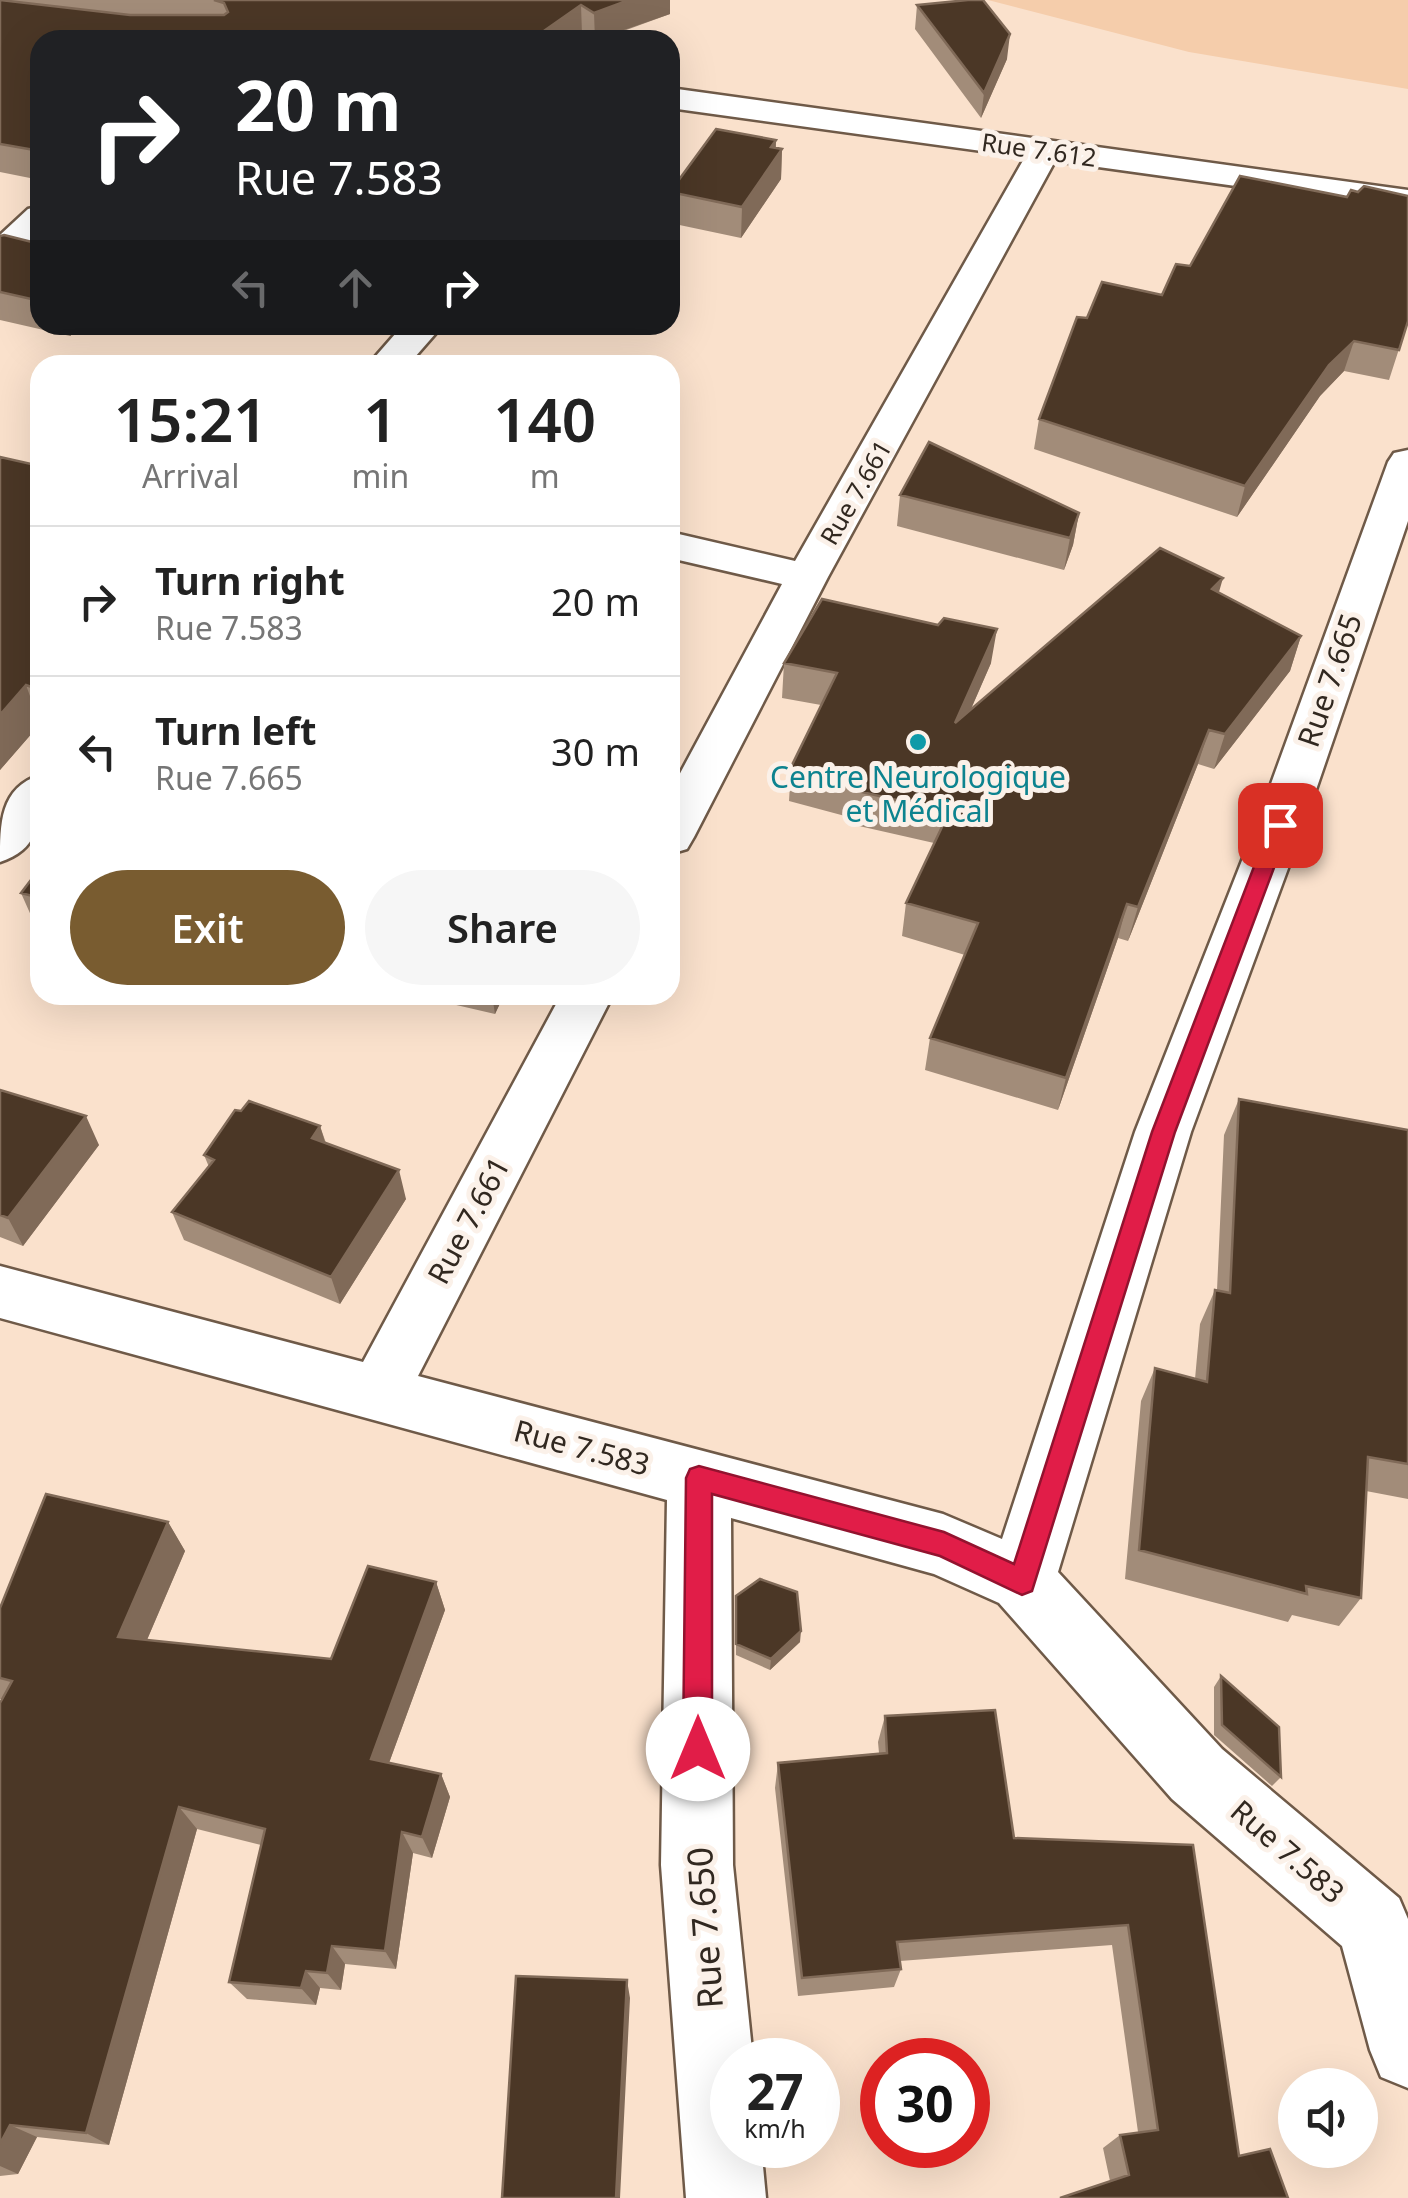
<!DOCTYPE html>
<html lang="en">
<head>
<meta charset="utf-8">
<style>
	body { margin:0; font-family:"Noto Sans",sans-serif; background:#f6f6f6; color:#222; height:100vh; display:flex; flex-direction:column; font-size:38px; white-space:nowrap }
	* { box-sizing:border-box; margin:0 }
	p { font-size:32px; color:#767676 }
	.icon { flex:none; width:55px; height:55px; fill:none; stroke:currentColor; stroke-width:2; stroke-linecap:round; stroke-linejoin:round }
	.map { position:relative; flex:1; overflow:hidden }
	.panel { position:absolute; left:30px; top:355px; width:650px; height:650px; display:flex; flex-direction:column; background:#fff; border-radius:30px; box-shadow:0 10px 40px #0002 }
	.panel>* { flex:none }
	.banner { position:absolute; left:30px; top:30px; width:650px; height:305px; border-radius:30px; box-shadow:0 10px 40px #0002; background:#202124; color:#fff; overflow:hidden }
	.fabs { position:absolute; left:1278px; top:2068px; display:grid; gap:20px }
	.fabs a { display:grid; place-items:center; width:100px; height:100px; border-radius:50%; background:#fff; box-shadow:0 10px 40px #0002; font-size:50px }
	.speed { position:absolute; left:710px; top:2038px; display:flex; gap:20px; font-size:50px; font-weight:700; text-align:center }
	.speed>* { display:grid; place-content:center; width:130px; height:130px; border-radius:50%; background:#fff; box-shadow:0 10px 40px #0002; line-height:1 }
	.speed small { font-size:25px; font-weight:400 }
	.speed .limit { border:15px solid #d22; background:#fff; color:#111 }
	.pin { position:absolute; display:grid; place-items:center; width:85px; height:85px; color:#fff; margin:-42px; border-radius:20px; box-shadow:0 5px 15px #0006 }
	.me { position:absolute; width:110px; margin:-55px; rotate:0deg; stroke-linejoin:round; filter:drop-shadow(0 0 8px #0008) }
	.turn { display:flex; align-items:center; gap:35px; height:210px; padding:0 40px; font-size:45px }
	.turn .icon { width:130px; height:130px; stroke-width:2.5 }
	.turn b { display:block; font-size:70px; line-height:85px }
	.lanes { display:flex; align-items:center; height:95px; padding:0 40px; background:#0003; justify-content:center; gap:50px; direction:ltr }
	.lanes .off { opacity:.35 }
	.eta { display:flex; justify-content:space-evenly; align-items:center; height:170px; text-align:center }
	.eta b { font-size:60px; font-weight:600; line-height:70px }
	.button { display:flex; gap:20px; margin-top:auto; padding:20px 40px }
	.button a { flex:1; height:115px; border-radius:60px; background:#795c30; color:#fff; font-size:40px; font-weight:600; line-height:115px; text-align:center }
	.button a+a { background:#f6f6f6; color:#222 }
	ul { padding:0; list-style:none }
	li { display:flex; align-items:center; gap:30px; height:150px; padding:0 40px; border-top:2px solid #e0e0e0 }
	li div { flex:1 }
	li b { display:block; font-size:38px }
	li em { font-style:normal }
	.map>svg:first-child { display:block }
</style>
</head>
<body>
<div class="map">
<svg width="1408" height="2198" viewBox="0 0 1408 2198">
	<rect width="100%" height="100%" fill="#fae1cc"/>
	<path fill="#f5cdab" d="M988,0h420v89l-219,-37z"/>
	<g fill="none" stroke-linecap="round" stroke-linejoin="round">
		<defs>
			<path id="street" d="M670,88l738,102v20l-353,-49 -227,416 -134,260 -7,12 -17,5v-62l112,-208 -112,-26v-26l125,29 230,-404 -355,-49z
				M40,206v29l-27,27 -13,3v-30l28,-26z
				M403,325h40l-35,40h-40z
				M1408,450v71l-104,304 -113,307 -133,440 164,177 177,149 9,21v169l-27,-11 -11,-27 -28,-104 -170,-147 -173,-196 -65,-29 -203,-56 2,347 20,195h-21v85h29l5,53h-80l-25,-333 6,-365 -667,-182v-52l363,96 198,-367h52l-195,381 525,138 59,25 133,-407 121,-307 132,-363 6,-9z
				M40,775c0,39 4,73 -40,87 0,-39 0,-74 40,-87z"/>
		</defs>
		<use href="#street" stroke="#6f5a48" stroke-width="5"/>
		<use href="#street" fill="#fff" fill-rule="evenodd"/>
	</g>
	<path fill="#a28c79" d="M0,0h670v14l-71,26h-6l-11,-6 -542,6v140l-40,-8z
		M917,5l90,54 -26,59 -66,-89z
		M776,140v8l6,1 -1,30 -40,59 -71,-15v-32z
		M0,236l40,8v81h42l-12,11 -70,-16z
		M1162,295l246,26 -19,59 -45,-9 -24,25 -83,121 -203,-68 5,-30 48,-101z
		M0,457l40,9v258l-40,46z
		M900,495l179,18 -6,32 -9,25 -167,-44z
		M1219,593l82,43 -11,35 -76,98 -16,-5 -70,177 -10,-3 -60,172 -133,-40 5,-32 35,-83 -63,-19 4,-33 28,-60 -75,-17 1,-6 -71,-19 2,-34 30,-62 -39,-7 2,-35h207l-20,46z
		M40,868v62l-3,-1 -16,-36z
		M413,995h91l-9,19z
		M0,1090l99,55 -76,101 -23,-9z
		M1239,1099l169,31v369l-42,-8 -5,107 -22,28 -47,-11 -4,7 -163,-43 16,-178 14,-33 40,11 5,-55 15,-34h2l7,-155z
		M320,1126l6,17 80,56 -66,105 -156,-64 -12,-28 37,-45 -5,-12z
		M168,1522l17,29 -38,89 184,19 105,-77 9,28 -56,153 52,11 9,23 -18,61 -19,-5 -17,116 -51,-5 -4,26 -21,-2 -4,17 -69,-6 -18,-17 32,-137 -64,-16 -88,316 -72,-8 -19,37 -18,2v-473l2,-4h-2v-91z
		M736,1596l64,46 -30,28 -34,-15z
		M1221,1676l60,101 -9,9 -58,-51v-48z
		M885,1716l129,122 179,7 46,311 49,42 -178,-17 -7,-33 17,-13 18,-3 -26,-187 -212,16 1,8 -7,18 -96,9 -23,-208 3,-25 101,-10 -1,-11z"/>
	<path fill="#806a58" d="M629,0h41v14l-75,26 -1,-27z
		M581,5l1,29 -8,6h-43z
		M1010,34l-3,25 -26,59 3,-25z
		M776,140l-1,18 7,-9 -1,30 -40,59 1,-31z
		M67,325h15l-12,11z
		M1354,341l-10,30 -24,25 -83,121 8,-31 84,-121z
		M1079,513l-6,32 -9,25 6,-32z
		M673,547l1,37 -4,6v-39z
		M1223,578l-10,35 -1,-24z
		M997,629l-6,34 -41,94 5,-34z
		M1301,636l-11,35 -76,98 11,-35z
		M26,685l14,39 -40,46v-55z
		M1209,730l-11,34 -70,177 10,-34z
		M1127,904l-9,34 -60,172 8,-32z
		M492,995h12l-9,19z
		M86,1116l13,29 -76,101 -15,-28z
		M320,1126l9,29 -17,-17z
		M399,1170l7,29 -66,105 -9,-27z
		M168,1522l17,29 -48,112 -19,-26z
		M436,1582l9,28 -63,172 -11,-23z
		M801,1631l-1,11 -30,28 1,-11z
		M441,1774l9,23 -18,61 -10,-21z
		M179,1807l18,22 -88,316 -23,-12z
		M402,1832l11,21 -17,116 -11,-18z
		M332,1946l13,18 -4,26 -14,-17z
		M306,1971l14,17 -4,17 -15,-17z
		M627,1980l3,18 -10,200h-4z
		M10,2125l27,12 -19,37 -18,-8v-22z"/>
	<path fill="#4b3726" stroke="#806a58" stroke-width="2.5" d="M0,0l130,15h94l4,-3 -4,-9 -10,-3h415l-35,13 -13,-8 -50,35h-491v111l-40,-7z
		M968,0h15l27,34 -26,59 -67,-88z
		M716,129l60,11 -5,7 11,2 -40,58 -72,-15z
		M1240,176l107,21 4,-7 7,2 6,-6 44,10v125l-9,29 -45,-9 -25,24 -84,121 -206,-67 38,-102 10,1 15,-36 60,13 14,-31 14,2z
		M4,235l36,9v57l-40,-9v-56z
		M929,442l150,71 -9,25 -170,-43z
		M0,457l40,9v224l-14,-5 -26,30z
		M1160,548l63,30 -11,11 89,47 -76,98 -16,-4 -71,177 -11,-3 -61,174 -136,-40 48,-115 -72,-20 43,-91 -87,-20 1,-7 -72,-18 46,-94 -53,-10 38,-64 116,26 6,-7 53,11 -42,94z
		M40,868v30l-19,-5z
		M0,1090l86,26 -78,102 -8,-3z
		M1239,1099l169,31v334l-40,-7 -7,141 -55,-12 1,8 -168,-44 16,-182 52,14 8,-92 15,3z
		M249,1101l71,25 -8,12 87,32 -68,107 -159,-65 42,-52 -10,-5 31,-45 6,1z
		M46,1494l122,28 -50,115 213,22 37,-93 68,16 -65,177 70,15 -19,63 -20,-5 -17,119 -53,-5 -5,27 -21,-2 -5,17 -72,-6 36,-153 -86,-22 -93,326 -76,-8 -10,19v-441l12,-22 -12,-3v-70z
		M760,1579l37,13 4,39 -30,28 -35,-15v-48z
		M1221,1676l58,51 2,50 -59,-52z
		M995,1710l19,128 179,7 46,311 31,-7 18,49h-228l69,-23 -9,-40 38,-5 -30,-205 -231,17 4,27 -99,9 -24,-215 109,-10 -2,-37z
		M516,1976l111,4 -11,218h-114z"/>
	<path fill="#e11d48" stroke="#92132f" stroke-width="2.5" d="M1280,818l10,7 -115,307 -143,459 -10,4 -82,-39 -228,-62v255l-4,10 -10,4 -11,-4 -4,-10 3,-271 4,-9 9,-3 245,66 70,32 138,-432 118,-307z"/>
	<circle fill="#0f9aa8" stroke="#fbf1e9" stroke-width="4" cx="918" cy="742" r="10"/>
	<g text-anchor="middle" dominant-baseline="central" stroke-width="10" stroke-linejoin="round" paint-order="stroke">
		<g font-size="25" fill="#312820" stroke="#fbf1e9">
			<text transform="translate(1039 149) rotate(8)">Rue 7.612</text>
			<text transform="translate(855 492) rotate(-60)">Rue 7.661</text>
		</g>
		<g font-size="30" fill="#312820" stroke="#fbf1e9">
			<text transform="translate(1329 680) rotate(-71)">Rue 7.665</text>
			<text transform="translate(468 1220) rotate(-62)">Rue 7.661</text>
			<text transform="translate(582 1447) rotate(15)">Rue 7.583</text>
			<text transform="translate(1288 1851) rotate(41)">Rue 7.583</text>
		</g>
		<g font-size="30" fill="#0d838f" stroke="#fbf1e9">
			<text x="918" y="776">Centre Neurologique<tspan x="918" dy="34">et Médical</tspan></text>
		</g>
		<g font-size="35" fill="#312820" stroke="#fbf1e9">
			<text transform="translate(704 1928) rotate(-94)">Rue 7.650</text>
		</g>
	</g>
</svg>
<div class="fabs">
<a><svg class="icon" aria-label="sound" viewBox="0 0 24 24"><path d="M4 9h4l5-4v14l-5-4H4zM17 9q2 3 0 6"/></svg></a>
</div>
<div class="speed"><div>27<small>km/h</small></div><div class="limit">30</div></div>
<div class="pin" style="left:1280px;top:825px;background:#d93025"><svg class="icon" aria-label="arrive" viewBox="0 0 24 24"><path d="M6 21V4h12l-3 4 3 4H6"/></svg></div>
<svg class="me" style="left:698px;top:1749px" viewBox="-20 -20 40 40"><circle r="19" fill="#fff"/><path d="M0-13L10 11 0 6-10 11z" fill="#e11d48"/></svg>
<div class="banner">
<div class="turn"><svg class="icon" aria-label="right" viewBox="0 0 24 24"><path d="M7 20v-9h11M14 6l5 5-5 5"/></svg><div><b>20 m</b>Rue 7.583</div></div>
<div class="lanes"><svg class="icon off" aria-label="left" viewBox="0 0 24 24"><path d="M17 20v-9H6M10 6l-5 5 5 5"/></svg><svg class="icon off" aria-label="ahead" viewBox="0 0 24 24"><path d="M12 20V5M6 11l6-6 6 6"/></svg><svg class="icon" aria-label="right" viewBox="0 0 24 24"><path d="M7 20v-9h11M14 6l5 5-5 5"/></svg></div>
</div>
<section class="panel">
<div class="eta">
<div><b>15:21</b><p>Arrival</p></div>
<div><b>1</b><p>min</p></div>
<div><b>140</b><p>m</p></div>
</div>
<ul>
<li><svg class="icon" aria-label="right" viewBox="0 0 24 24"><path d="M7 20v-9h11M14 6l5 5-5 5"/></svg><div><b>Turn right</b><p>Rue 7.583</p></div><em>20 m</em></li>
<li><svg class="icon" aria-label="left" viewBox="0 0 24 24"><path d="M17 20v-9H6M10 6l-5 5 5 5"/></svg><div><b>Turn left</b><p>Rue 7.665</p></div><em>30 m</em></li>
</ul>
<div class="button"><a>Exit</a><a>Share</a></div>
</section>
</div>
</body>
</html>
